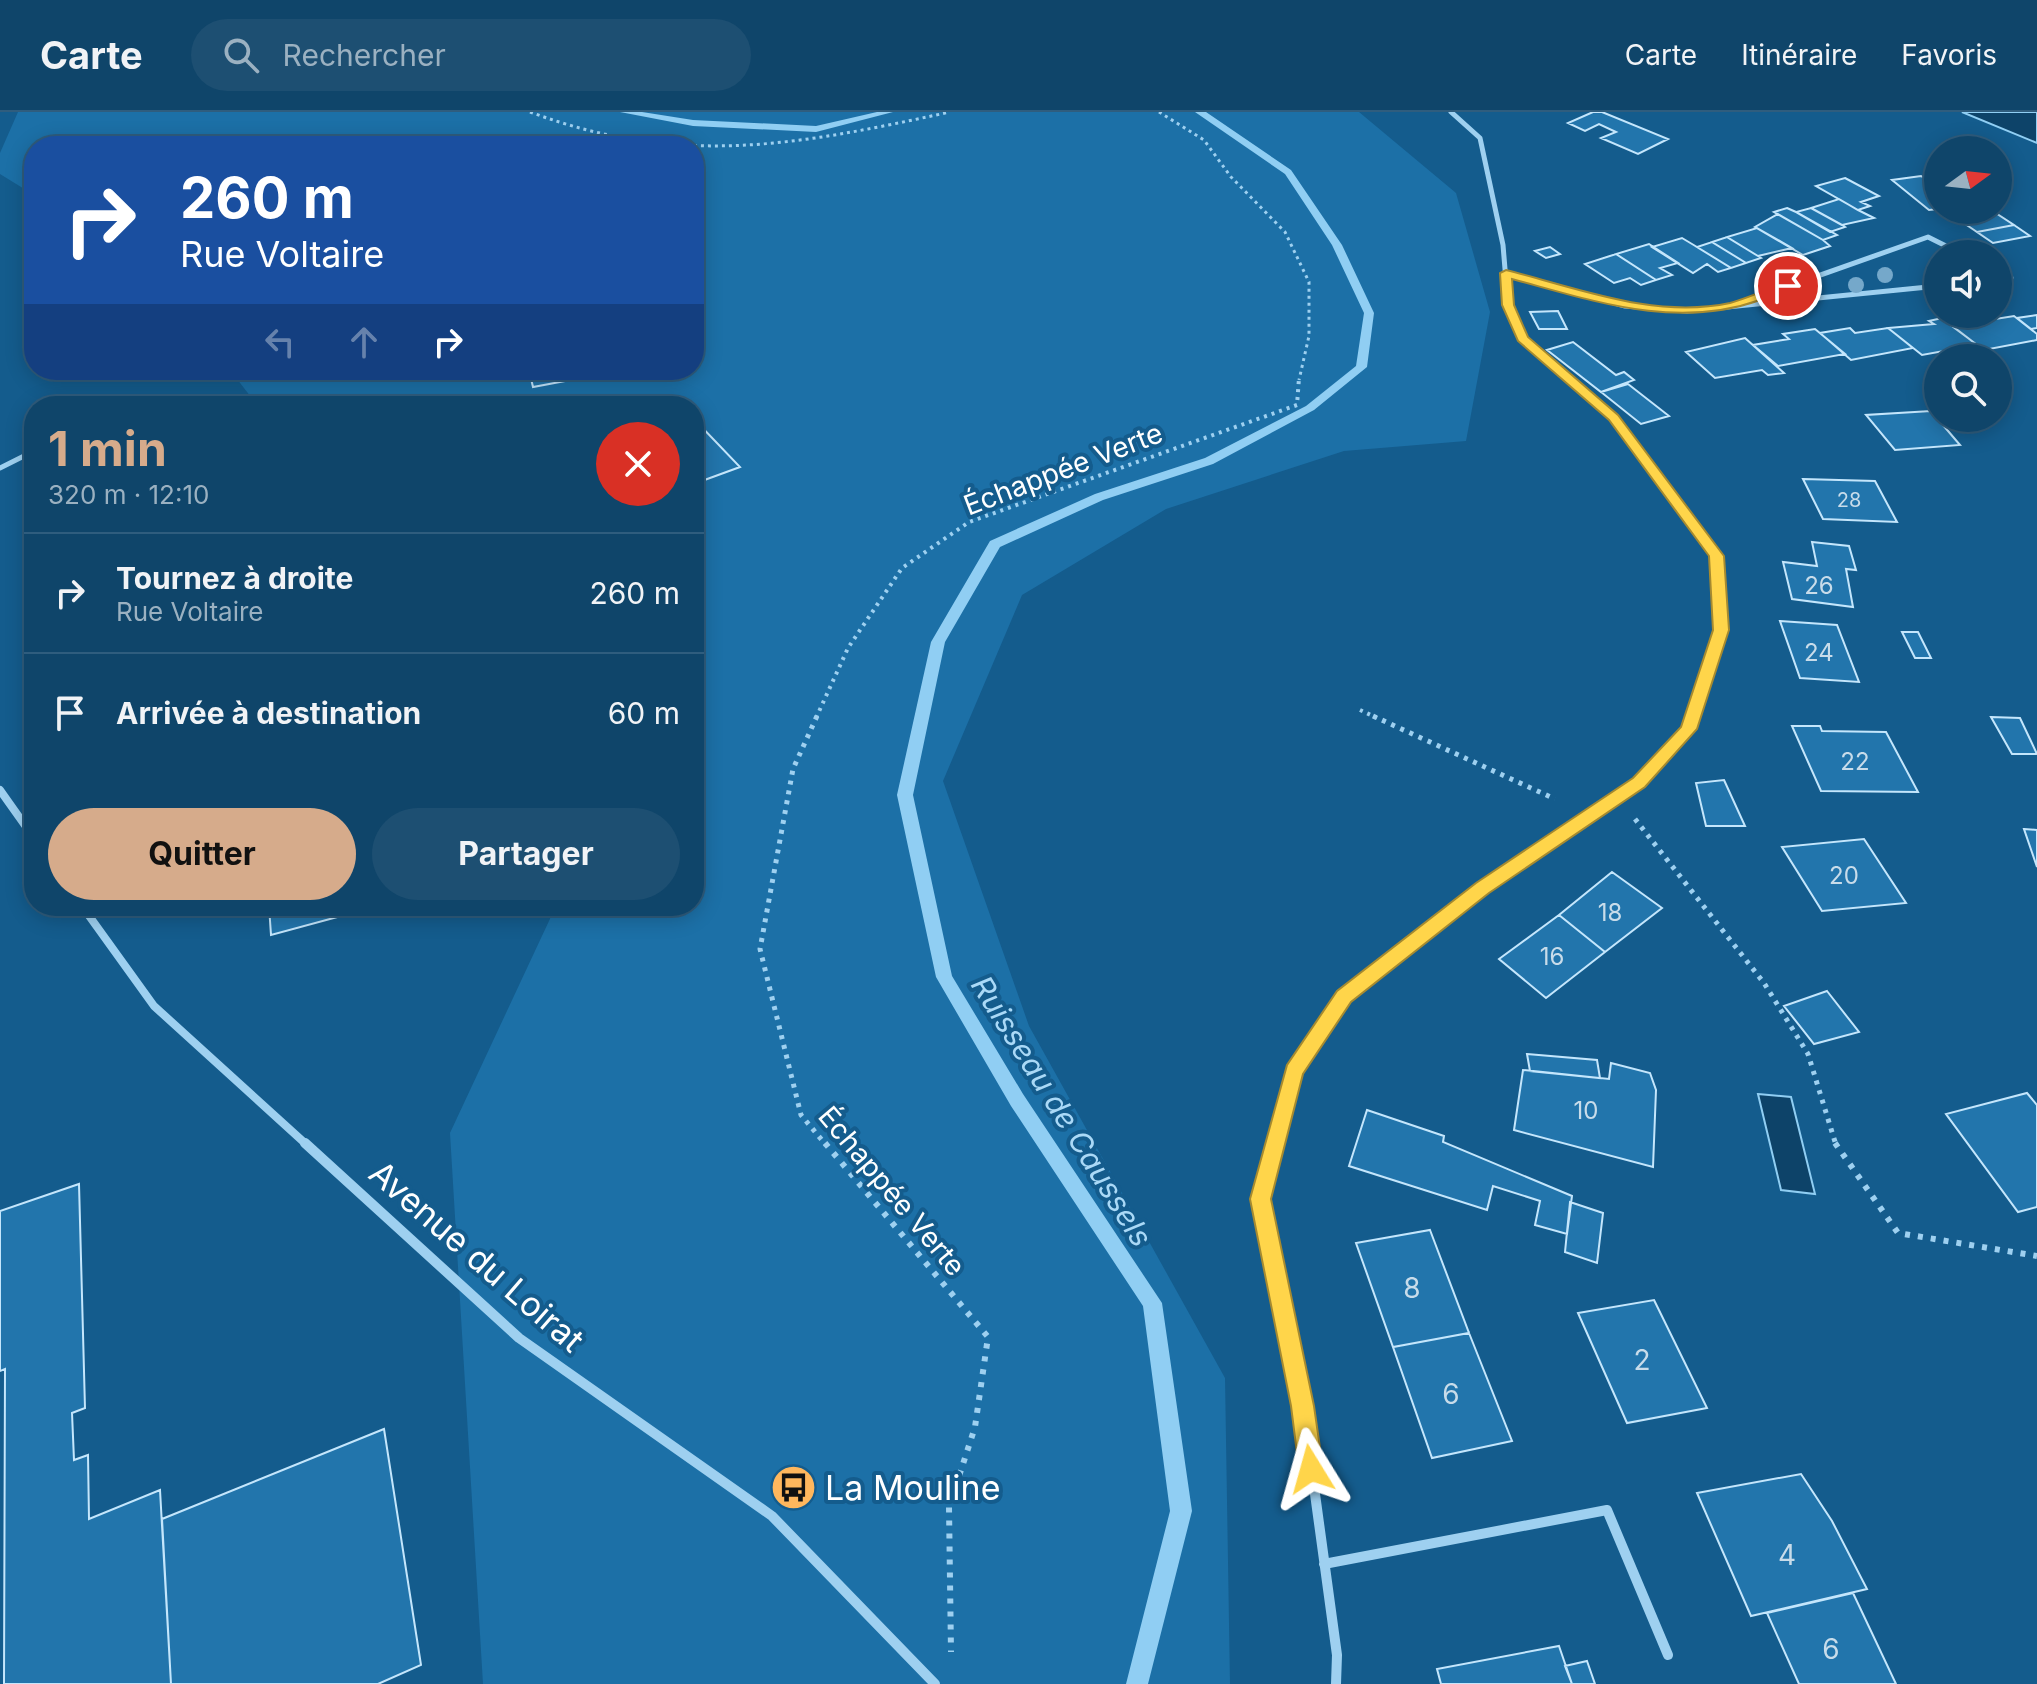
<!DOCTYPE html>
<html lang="fr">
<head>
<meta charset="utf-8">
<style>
	body { margin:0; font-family:Inter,sans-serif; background:#1d4f72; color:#f1f3f6; height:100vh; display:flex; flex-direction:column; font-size:30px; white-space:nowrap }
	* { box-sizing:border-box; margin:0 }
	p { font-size:26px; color:#9bb1c1 }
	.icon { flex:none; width:44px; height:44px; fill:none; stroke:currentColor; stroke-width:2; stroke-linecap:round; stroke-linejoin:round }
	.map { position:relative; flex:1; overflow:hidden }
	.drawer { position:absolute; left:24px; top:284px; width:680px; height:520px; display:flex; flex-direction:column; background:#0f456a; border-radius:32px; box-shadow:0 4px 20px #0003,0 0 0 2px #2f5d7e }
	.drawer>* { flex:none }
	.hud { position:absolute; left:24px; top:24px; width:680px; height:244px; border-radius:32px; box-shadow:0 4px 20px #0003,0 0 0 2px #2f5d7e; background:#1a4fa0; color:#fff; overflow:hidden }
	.needle { width:52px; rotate:75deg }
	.controls { position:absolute; left:1924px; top:24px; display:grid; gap:16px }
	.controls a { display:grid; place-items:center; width:88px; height:88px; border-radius:50%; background:#0f456a; box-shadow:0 4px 20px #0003,0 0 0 2px #2f5d7e; font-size:40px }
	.pin { position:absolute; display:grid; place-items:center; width:68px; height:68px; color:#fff; margin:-34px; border:4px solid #fff; border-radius:50%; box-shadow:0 2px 8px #0007 }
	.me { position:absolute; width:88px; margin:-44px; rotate:352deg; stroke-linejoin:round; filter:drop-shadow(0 0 6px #0008) }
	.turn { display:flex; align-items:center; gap:28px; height:168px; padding:0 24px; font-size:36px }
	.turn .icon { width:104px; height:104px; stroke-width:2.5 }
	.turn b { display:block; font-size:56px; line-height:68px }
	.lanes { display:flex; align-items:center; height:76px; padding:0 24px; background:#0003; justify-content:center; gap:40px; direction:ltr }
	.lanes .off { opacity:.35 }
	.round { display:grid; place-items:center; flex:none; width:84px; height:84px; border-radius:42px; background:#1d4f72 }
	.headline { display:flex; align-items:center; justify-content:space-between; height:136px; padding:0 24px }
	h1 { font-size:48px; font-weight:700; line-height:60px; color:#d6ab8b }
	.cta { display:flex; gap:16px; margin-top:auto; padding:16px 24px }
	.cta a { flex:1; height:92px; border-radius:48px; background:#d6ab8b; color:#111; font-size:32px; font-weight:700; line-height:92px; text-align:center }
	.cta a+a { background:#1d4f72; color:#f1f3f6 }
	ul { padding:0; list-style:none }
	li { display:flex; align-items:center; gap:24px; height:120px; padding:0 24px; border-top:2px solid #2f5d7e }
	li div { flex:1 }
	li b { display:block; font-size:30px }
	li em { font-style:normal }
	header { display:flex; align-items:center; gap:48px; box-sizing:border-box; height:112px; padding:0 40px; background:#0f456a; border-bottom:2px solid #2f5d7e }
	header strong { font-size:38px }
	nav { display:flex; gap:44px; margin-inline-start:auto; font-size:28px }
	.search { width:560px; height:72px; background:#1d4f72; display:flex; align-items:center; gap:20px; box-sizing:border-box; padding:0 28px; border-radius:44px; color:#9bb1c1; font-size:30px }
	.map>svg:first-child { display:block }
</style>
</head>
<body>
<header>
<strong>Carte</strong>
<div class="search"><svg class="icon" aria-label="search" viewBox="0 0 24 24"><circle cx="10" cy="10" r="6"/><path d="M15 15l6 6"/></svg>Rechercher</div>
<nav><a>Carte</a><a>Itinéraire</a><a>Favoris</a></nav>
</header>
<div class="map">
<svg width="2037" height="1572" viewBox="0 0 2037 1572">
	<rect width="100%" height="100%" fill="#145c8d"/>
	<path fill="#1c70a7" d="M18,0h1341l97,81 34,119 -24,129 -122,10 -178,58 -144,86 -79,186 86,245 196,352 5,306h-747l-33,-551 106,-227h138v-500h-436l-28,-36h464v-224h-660v49l-34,-21v-21z"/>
	<path fill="#0d4369" stroke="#90cef3" stroke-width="2" d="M1962,0h75v31z
		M1758,982l33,3 24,97 -34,-4z"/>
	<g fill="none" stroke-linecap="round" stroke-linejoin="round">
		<path fill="#90cef3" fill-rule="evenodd" d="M620,0h22l51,8 123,6 61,-14h16l-77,20 -123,-6z
			M1195,0h11l85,58 51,75 32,68 -7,54 -53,43 -101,54 -110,36 -103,47 -55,95 -32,153 39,181 71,118 139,209 30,208 -44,173h-22l44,-173 -27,-205 -132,-200 -75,-129 -39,-182 34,-153 59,-101 105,-47 110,-36 101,-52 50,-40 8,-53 -32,-68 -47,-71z"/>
	</g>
	<path fill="#2275ac" stroke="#c4e6fc" stroke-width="2" d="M1593,0h9l66,27 -30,15 -37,-16 15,-6 -17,-8 -14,7 -17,-8z
		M1921,64l17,11v22l-9,1 -37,-30z
		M1845,66l34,18 -18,6 9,4 -12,4 -42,-24z
		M1839,87l19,11 16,8 -32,7 -31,-17z
		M1787,96l9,4 41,23 -14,5 -49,-28z
		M1811,96l31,17 3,2 -15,5 -34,-20z
		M1965,98h26l23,15 -37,7 -28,-19z
		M1778,102l45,26 7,6 -27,9 -48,-28z
		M2014,113l16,11 -37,7 -16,-11z
		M1757,116l35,20 -34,8 -31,-19z
		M1727,125l31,19 3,2 -15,5 -34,-21z
		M1682,126l15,9 34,21 -13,4 -11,-8 -14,9 -41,-26z
		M1712,130l34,21 -15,5 -34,-21z
		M1649,132l29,19 -18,5 12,7 -16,5 -40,-26z
		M1550,135l10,7 -14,4 -11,-7z
		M1616,142l40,26 -15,5 -11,-7 -16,5 -29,-19z
		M1558,199l9,18h-28l-9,-17z
		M2037,203v13l-6,1 -14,-11z
		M1978,204l5,5 31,-5 23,18v6l-53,10 -39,-29z
		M1942,206l35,27 -55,10 -34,-27 46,-4 -5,-3z
		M1850,216l5,5 33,-5 25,20 -62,12 -31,-27z
		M1815,217l30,25 -67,12 -25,-21 36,-6 -6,-5z
		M1745,226l39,35 -16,2 -6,-5 -47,8 -29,-26z
		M1573,230l43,33 8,-3 10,8 -33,12 -54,-42z
		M529,258h44l3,9 -43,8z
		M1628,272l41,32 -28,8 -40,-32z
		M1931,299l29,34 -65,5 -29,-35z
		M694,307l46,48 -41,15 -5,-5z
		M1803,367l72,2 22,41 -74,-3z
		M1812,430l37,4 7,24 -10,-1 7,38 -61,-8 -9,-37 34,4z
		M1780,509l57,4 22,57 -59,-4z
		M1902,520h16l13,26h-16z
		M1991,605l29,1 17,36h-25z
		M1792,614h28l2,5 64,1 32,60 -97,-1z
		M1724,668l21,46h-39l-10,-43z
		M2024,717l13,1v37z
		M1864,727l42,64 -84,8 -40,-64z
		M1612,760l50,36 -57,44 -46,-37z
		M269,794h109l-107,29z
		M1559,803l46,37 -59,46 -47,-39z
		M1827,879l32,41 -45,12 -30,-38z
		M1527,942l70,6 3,18 -70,-7z
		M1611,951l39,10 6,17 -3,77 -139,-37 9,-60 86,9z
		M2027,981l10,12v102l-19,5 -72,-98z
		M1367,998l77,26 -1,6 129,54 -5,38 -32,-9 5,-24 -47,-15 -6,24 -138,-44z
		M79,1072l6,224 -13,5 2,47 14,-5 1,64 71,-29 11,194h-167l1,-315 -5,2v-160z
		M1570,1090l33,11 -6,50 -32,-11z
		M1430,1118l39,103 -76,14 -37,-104z
		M1654,1188l53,108 -80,15 -49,-110z
		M1469,1221l43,108 -80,17 -39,-111z
		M384,1317l37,236 -43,19h-207l-9,-165z
		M1801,1362l31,47 35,68 -116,27 -54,-123z
		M1853,1481l43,91h-97l-32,-71z
		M1559,1534l13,38h-131l-4,-15z
		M1587,1549l8,23h-23l-7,-18z"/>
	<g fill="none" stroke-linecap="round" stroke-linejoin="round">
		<path stroke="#9ed0f0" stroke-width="3" stroke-dasharray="3 4" stroke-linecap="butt" d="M530,0c151,56 268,33 420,0
			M1159,0l45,28 27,37 54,55 24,50v54l-10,44"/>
		<path stroke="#9ed0f0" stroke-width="4" stroke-dasharray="3 5" stroke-linecap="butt" d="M1360,598l17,8
			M816,606l32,-70 54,-80 67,-46 328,-117 2,-27"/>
		<path stroke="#9ed0f0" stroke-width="5" stroke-dasharray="4 6" stroke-linecap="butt" d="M817,604l-24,53 -33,180 41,166 25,30
			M1373,604l182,83
			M1635,707l129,164 44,71 28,91"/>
		<path stroke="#9ed0f0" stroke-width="6" stroke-dasharray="5 8" stroke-linecap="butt" d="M825,1031l163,194 -13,90 -26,80 2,145
			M1835,1031l63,90 139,23"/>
		<path stroke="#9ed0f0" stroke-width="5" d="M0,356l34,-17"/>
		<path stroke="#9ed0f0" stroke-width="5" d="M1451,0l29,26 23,107 5,60 14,33 48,42
			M1998,160l13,6 -13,2
			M1506,161l119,33 62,5 251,-25
			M1744,190l184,-65 34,17"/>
		<path stroke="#9ed0f0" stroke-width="6" d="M1568,266l45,40 104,138 4,74 -29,88"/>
		<path stroke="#9ed0f0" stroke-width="8" d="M0,678l34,48
			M82,794l72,100 153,139
			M1274,1033l20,-74 50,-74 138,-109 157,-106 49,-53 4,-13"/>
		<path stroke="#9ed0f0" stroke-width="10" d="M305,1031l214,195 253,178 163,168
			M1275,1031l-15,56 43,207 34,249 -1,29
			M1324,1452l283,-54 61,145"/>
	</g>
	<g fill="#75a8ca">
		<circle cx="1885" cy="163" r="8"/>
		<circle cx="1856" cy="173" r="8"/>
		<circle cx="1814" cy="176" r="8"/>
	</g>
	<path fill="#ffd54a" stroke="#a68a30" stroke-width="2" d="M1506,158c72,18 148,49 224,33 19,-5 38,-15 58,-20l6,3c-9,7 -23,10 -34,14 -84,30 -166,1 -248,-21l2,26 14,32 90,78 106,141 5,74 -32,99 -52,58 -156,106 -138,109 -48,72 -32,125 43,207 9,63 -3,8 -9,4 -8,-4 -4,-8 -8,-63 -41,-207 37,-134 50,-74 139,-108 157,-105 48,-51 32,-97 -4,-74 -100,-136 -91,-79 -16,-36 -2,-32z"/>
	<defs>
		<symbol id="bus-disc" viewBox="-11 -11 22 22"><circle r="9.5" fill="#ffb75d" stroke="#145c8d"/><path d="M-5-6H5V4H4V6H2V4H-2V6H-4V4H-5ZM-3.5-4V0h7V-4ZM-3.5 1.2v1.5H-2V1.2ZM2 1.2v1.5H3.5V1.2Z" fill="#111"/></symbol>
	</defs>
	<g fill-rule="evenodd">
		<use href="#bus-disc" x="768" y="1350" width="51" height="51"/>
	</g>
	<g text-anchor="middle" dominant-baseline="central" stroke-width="8" stroke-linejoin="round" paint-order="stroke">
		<g font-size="20" fill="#c8dcea">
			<text x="1849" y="388">28</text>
		</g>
		<g font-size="24" fill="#c8dcea">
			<text x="1819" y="473">26</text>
			<text x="1819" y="540">24</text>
			<text x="1855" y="649">22</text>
			<text x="1844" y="763">20</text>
			<text x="1610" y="800">18</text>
			<text x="1552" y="844">16</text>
			<text x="1586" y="998">10</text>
		</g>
		<g font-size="28" fill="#fff" stroke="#145c8d">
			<text transform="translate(1063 357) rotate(-21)">Échappée Verte</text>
			<text transform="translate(892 1079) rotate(50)">Échappée Verte</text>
		</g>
		<g font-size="28" fill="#c8dcea">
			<text x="1412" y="1176">8</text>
			<text x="1642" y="1248">2</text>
			<text x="1451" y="1282">6</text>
			<text x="1787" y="1443">4</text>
			<text x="1831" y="1537">6</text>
		</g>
		<g font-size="30" font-style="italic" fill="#aad9f7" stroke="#145c8d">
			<text transform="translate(1062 999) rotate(58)">Ruisseau de Caussels</text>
		</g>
		<g font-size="34" fill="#fff" stroke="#145c8d">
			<text transform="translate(477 1144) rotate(41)">Avenue du Loirat</text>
		</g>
		<g font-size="34" fill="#fff" stroke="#145c8d" text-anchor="start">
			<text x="825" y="1375">La Mouline</text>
		</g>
	</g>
</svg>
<div class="controls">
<a><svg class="needle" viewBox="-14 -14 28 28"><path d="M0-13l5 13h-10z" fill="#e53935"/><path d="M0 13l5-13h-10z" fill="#9bb1c1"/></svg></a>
<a><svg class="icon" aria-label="sound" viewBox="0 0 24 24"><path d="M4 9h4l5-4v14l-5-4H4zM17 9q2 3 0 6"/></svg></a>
<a><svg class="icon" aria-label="search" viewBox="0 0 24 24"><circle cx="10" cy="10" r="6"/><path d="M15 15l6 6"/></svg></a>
</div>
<div class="pin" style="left:1788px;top:174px;background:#d93025"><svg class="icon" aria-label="arrive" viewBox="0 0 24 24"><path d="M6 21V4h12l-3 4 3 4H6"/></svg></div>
<svg class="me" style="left:1311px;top:1357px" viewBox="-20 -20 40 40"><path d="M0-17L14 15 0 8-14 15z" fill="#ffd54a" stroke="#fff" stroke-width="4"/></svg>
<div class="hud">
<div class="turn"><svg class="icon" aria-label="right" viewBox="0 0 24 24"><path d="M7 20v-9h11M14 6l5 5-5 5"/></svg><div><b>260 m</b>Rue Voltaire</div></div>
<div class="lanes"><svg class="icon off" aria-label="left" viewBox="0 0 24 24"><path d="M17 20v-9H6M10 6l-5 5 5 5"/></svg><svg class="icon off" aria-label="ahead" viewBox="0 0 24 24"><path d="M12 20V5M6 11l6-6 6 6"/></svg><svg class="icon" aria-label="right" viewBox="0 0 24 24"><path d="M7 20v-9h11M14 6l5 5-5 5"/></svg></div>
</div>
<section class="drawer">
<div class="headline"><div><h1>1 min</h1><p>320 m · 12:10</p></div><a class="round" style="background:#d93025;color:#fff"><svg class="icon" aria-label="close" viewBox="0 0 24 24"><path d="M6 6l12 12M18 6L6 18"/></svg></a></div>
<ul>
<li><svg class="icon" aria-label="right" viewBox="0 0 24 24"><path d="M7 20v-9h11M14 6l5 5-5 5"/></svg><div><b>Tournez à droite</b><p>Rue Voltaire</p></div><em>260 m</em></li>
<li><svg class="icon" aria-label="arrive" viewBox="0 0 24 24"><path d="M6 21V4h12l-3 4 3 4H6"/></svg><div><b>Arrivée à destination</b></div><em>60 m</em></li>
</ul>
<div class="cta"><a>Quitter</a><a>Partager</a></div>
</section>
</div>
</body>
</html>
